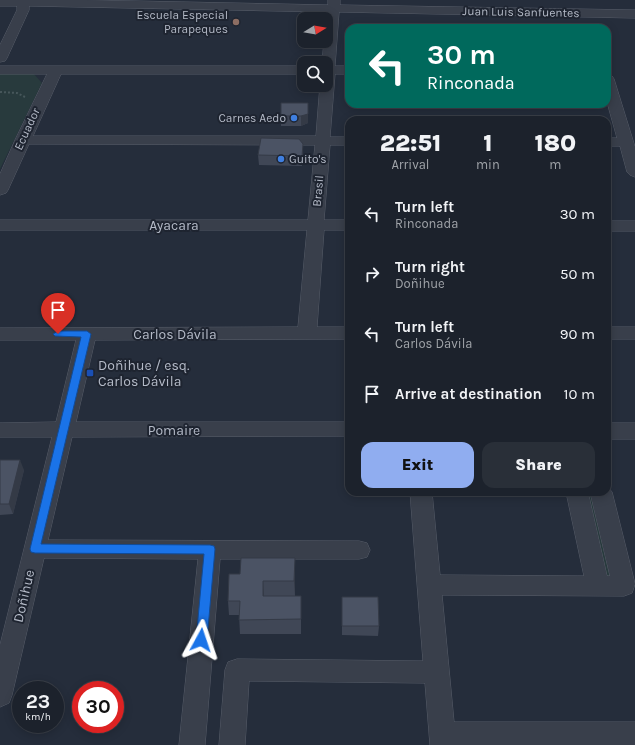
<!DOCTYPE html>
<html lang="en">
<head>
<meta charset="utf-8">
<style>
	body { margin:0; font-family:Karla,sans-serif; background:#292f38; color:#f1f3f6; height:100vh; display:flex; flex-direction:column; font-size:15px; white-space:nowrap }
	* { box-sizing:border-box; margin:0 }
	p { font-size:13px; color:#a0a4a9 }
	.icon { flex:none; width:22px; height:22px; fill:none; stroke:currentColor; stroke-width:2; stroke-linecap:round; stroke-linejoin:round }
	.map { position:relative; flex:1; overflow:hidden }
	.panel { position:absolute; left:345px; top:116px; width:266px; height:380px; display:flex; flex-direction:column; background:#1c222c; border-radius:12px; box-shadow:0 2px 10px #0003,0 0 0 1px #3a3f48 }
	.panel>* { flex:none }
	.banner { position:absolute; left:345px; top:24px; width:266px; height:84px; border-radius:12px; box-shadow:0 2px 10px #0003,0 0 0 1px #3a3f48; background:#00695c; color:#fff; overflow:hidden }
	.needle { width:26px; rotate:79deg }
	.controls { position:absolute; left:297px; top:12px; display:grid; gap:8px }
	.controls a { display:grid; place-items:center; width:36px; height:36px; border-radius:8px; background:#1c222c; box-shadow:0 2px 10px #0003,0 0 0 1px #3a3f48; font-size:20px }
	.speed { position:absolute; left:12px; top:681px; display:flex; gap:8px; font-size:20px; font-weight:700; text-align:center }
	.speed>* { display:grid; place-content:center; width:52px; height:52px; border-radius:50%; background:#1c222c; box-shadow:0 2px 10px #0003,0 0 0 1px #3a3f48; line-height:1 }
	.speed small { font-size:10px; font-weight:400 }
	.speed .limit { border:6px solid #d22; background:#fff; color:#111 }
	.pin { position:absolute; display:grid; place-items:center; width:34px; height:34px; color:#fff; margin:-41px -17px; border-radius:50% 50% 50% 0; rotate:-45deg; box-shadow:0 0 4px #0007 }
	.pin .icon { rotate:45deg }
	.me { position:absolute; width:44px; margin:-22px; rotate:5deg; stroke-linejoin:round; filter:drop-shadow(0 0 3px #0008) }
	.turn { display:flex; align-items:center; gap:14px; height:84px; padding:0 16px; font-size:18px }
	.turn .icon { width:52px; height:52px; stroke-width:2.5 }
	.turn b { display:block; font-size:28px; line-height:34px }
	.eta { display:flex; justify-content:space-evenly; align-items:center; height:68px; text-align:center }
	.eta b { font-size:24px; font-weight:800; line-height:28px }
	.primary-button { display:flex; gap:8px; margin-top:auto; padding:8px 16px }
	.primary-button a { flex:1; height:46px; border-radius:12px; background:#90adf0; color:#111; font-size:16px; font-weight:800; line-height:46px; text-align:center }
	.primary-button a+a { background:#292f38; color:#f1f3f6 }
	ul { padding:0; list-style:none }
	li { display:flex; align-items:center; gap:12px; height:60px; padding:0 16px }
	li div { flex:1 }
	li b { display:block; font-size:15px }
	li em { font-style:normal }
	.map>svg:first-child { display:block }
</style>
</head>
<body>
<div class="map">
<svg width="635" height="745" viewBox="0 0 635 745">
	<rect width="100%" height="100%" fill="#252d3b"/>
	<path fill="#283a3d" d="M33,73l9,10 -42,86v-95z
		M582,492h14l20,86h-17z"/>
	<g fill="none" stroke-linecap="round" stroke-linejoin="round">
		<defs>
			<path id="minor" d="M0,0h87l241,5v-5h12v5l295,5v8l-296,-6 -4,54h14v8h-14l-5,63h19v8h-19l-6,75h25v10h-25l-7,97h32v12l-254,1 -19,82h273v14l-277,1 -24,103 311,1 8,2 3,7 -3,7 -8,2h-139l-15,186h-26l19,-186 -154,-1 -32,137 -3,8 -9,4v-62l52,-208h-52v-14l56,-1 20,-82h-76v-12l298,-1 9,-97h-307v-10h308l7,-75 -286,-1 -21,46 -2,3 -6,2v-21l15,-34 32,-66h-47v-8h304v8h-243l-28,62h283l4,-51h6v-22h-4l2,-22h2l1,-29 -298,-6v4l-22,48 -2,3 -5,1v-17l17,-35v-4h-17z
				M607,75l5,1 2,3 21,68v30l-5,-2 -3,-3 -7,-26h-13v-8h10l-10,-36z
				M607,221h28v10h-28z
				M607,327h28v12h-28z
				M607,423h28v16h-28z
				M607,486l5,6 23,92 -3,9 -8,3 -182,-1 12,127h181v23h-205l-5,-62 -176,-2 -4,64h-26l6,-75 3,-8 9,-3 186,2 -13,-169h22l8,83 144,1 -18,-84h22l19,84h3l-20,-84h17z"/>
		</defs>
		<use href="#minor" stroke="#575d69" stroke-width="1"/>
		<path stroke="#47575b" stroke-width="2" stroke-dasharray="2 2" stroke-linecap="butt" d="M0,92l17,1 8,4"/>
		<use href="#minor" fill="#393f4b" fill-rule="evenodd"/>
	</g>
	<path fill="#404756" d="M308,103v20l-7,3h-20v-10z
		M303,154l-1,12 -43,-1 -1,-10z
		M0,460l24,10 -11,44 -13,1z
		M295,572v24h-31h37v38h-61l-1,-19h-10l-1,-14 12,-27z
		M342,597l37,29 -1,10 -36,-1z"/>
	<path fill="#343a46" d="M308,103v20l-7,3v-10z
		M303,144v10l-1,12v-10z
		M20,460l4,10 -11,44 -4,-10z
		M295,558v38l-1,-15z
		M263,581l1,15v15l-1,-15z"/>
	<path fill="#4b5364" stroke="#343a46" d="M281,103h27v11l-7,2h-20z
		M261,138l38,1 4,5 -1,12 -44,-1z
		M0,460h20l-11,44h-9z
		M241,558h54l-1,23h-31v15h38v23l-62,1 1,-19h-12l1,-27h11z
		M342,597h36l1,29h-37z"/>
	<path fill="#1a73e8" stroke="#114b97" d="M58,331h29l4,3 -50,210 169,1 4,1 1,3 -8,91 -2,3 -4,2 -4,-2 -1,-3 8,-86 -169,-1 -4,-1 -1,-3 51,-212 -26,-1 -2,-2z"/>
	<circle fill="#8d6e63" stroke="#1e2430" stroke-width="1.5" cx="236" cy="22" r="4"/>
	<g fill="#3f7fe0" stroke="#1e2430" stroke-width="1.5">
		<circle cx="294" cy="118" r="4"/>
		<circle cx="281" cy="159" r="4"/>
	</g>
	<rect fill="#1a4fb4" stroke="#1e2430" stroke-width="1.5" x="86" y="369" width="8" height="8" rx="2"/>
	<g text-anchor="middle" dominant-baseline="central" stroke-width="4" stroke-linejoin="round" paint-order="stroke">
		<g font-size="12" fill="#b4bac7" stroke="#1e2430">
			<text transform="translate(521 12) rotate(1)">Juan Luis Sanfuentes</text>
			<text transform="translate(27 129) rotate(-65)">Ecuador</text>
			<text transform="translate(318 191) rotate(-85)">Brasil</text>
		</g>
		<g font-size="12" fill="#b4bac7" stroke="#1e2430" text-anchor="end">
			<text x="228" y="15">Escuela Especial<tspan x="228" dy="14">Parapeques</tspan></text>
			<text x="286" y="118">Carnes Aedo</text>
			<text x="289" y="159" text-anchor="start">Guito's</text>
		</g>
		<g font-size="14" fill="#b4bac7" stroke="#1e2430">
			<text x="174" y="225">Ayacara</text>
			<text x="175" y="334">Carlos Dávila</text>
			<text x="174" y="430">Pomaire</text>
			<text transform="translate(24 596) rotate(-77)">Doñihue</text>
		</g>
		<g font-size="14" fill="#b4bac7" stroke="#1e2430" text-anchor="start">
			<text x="98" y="365">Doñihue / esq.<tspan x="98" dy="16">Carlos Dávila</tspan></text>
		</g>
	</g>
</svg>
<div class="controls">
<a><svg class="needle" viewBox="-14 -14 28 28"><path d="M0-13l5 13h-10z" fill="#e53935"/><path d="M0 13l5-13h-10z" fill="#a0a4a9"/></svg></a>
<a><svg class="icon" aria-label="search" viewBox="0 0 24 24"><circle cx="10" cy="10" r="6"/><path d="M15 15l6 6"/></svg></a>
</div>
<div class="speed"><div>23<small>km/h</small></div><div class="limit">30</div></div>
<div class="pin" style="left:58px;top:334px;background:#d93025"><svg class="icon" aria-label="arrive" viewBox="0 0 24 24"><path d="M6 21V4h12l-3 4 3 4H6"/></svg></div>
<svg class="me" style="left:201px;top:640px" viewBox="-20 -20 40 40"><path d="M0-17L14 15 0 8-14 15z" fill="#1a73e8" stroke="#fff" stroke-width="4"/></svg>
<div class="banner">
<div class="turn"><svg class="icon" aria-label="left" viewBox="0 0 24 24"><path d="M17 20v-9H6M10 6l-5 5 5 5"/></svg><div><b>30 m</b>Rinconada</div></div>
</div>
<section class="panel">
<div class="eta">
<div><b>22:51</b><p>Arrival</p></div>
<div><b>1</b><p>min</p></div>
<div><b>180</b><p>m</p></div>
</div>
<ul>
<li><svg class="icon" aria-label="left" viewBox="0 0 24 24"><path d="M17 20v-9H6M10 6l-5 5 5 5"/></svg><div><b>Turn left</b><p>Rinconada</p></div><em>30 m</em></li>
<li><svg class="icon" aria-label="right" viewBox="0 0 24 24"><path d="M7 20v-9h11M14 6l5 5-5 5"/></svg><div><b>Turn right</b><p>Doñihue</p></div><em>50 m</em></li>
<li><svg class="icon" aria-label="left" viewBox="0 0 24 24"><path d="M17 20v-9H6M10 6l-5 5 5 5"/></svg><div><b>Turn left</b><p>Carlos Dávila</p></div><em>90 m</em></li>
<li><svg class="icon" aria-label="arrive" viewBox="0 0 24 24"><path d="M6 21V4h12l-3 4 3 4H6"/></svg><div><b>Arrive at destination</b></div><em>10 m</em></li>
</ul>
<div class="primary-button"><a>Exit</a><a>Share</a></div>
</section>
</div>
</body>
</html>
